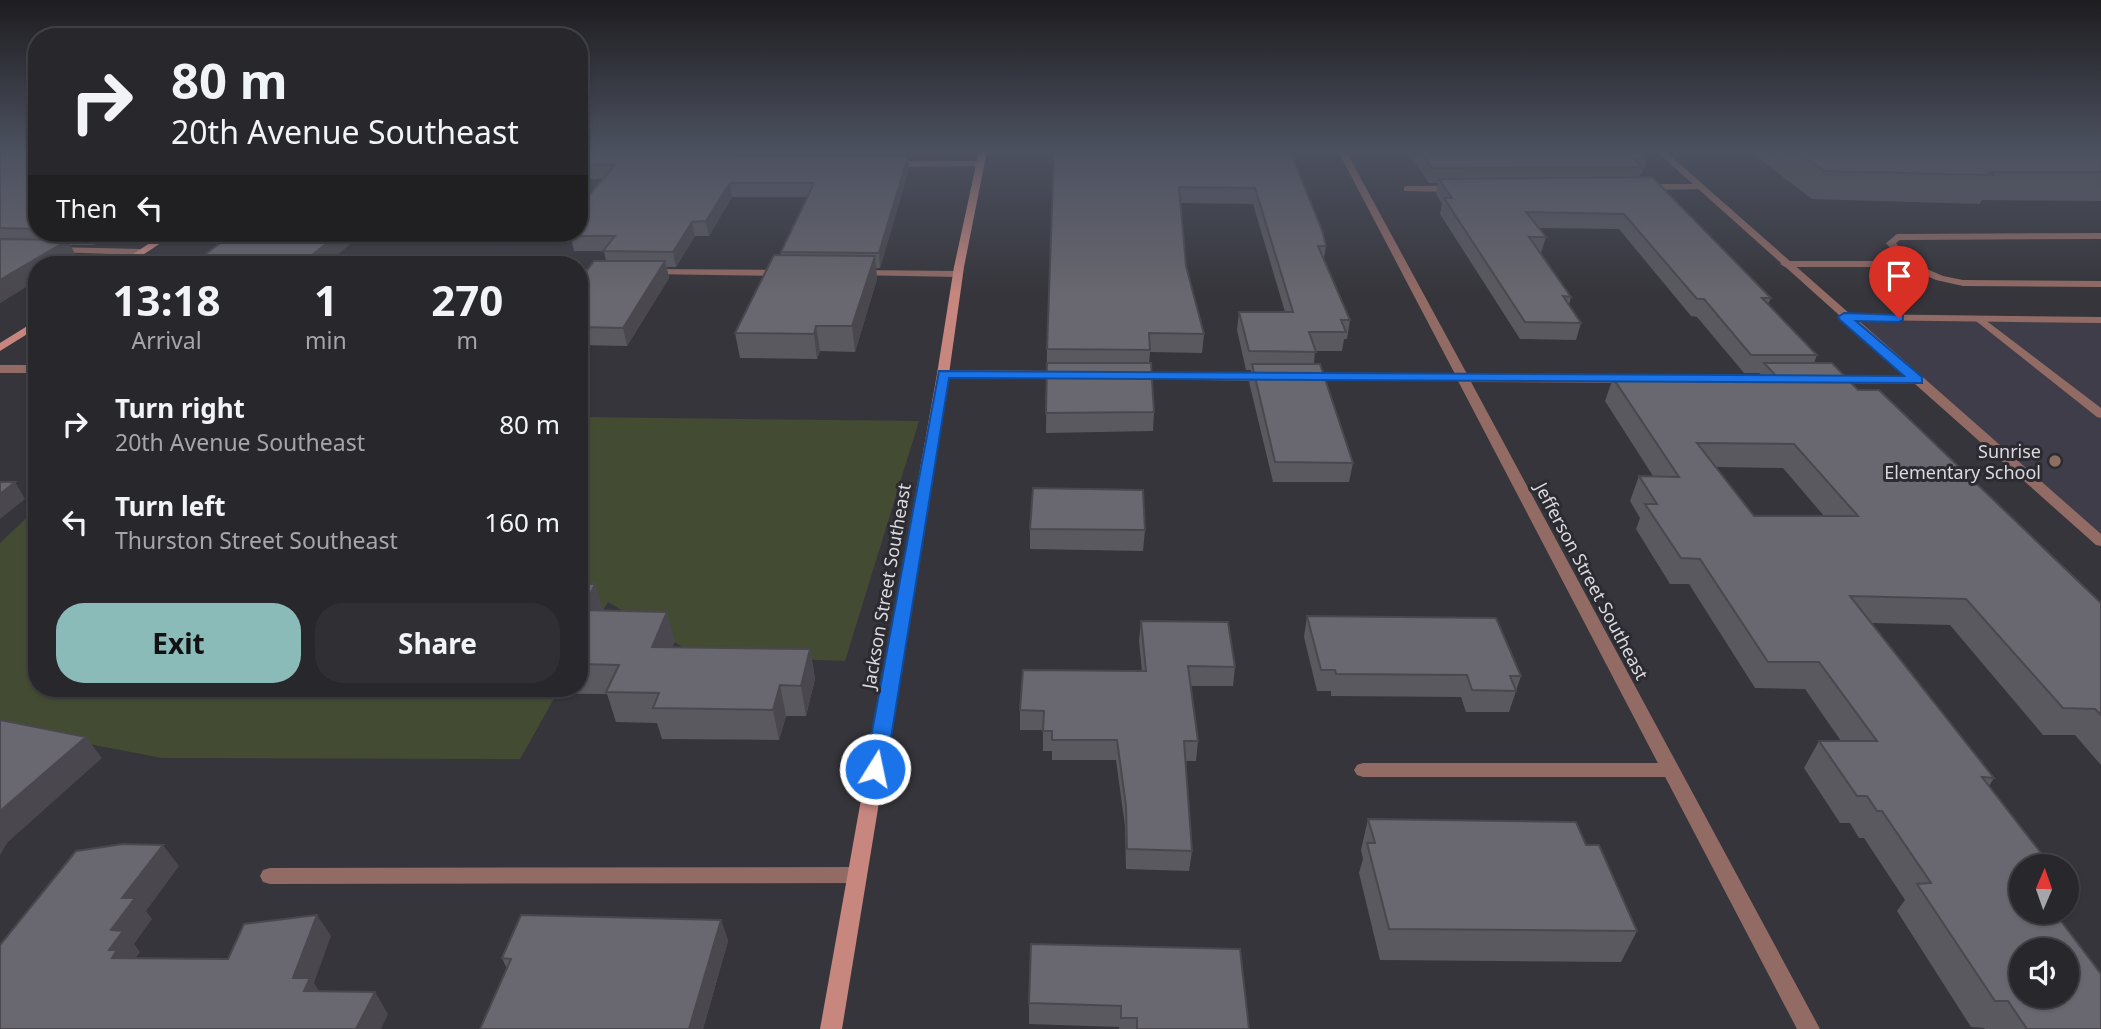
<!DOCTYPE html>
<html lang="en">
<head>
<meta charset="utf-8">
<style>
	body { margin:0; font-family:"Noto Sans",sans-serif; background:#303034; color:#f1f3f6; height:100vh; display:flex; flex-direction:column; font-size:26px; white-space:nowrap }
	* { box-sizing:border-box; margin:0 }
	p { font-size:23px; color:#a5a6a9 }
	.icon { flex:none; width:38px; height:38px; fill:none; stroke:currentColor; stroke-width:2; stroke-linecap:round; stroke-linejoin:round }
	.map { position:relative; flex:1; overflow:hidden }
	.side { position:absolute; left:28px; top:256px; width:560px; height:441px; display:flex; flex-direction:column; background:#28282c; border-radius:28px; box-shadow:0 2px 5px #0004,0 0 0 2px #444448 }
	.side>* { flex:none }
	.top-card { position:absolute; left:28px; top:28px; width:560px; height:214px; border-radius:28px; box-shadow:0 2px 5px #0004,0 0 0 2px #444448; background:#28282c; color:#f1f3f6; overflow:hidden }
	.needle { width:46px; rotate:2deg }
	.fabs { position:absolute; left:2009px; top:854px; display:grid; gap:14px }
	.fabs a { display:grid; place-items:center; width:70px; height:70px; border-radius:50%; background:#28282c; box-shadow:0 2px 5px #0004,0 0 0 2px #444448; font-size:35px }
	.pin { position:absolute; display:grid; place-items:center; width:60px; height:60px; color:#fff; margin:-72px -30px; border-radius:50% 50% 50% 0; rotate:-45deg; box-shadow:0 0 7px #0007 }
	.pin .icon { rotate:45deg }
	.me { position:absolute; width:77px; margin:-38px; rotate:10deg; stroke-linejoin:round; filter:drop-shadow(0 0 5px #0008) }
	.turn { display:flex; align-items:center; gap:24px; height:147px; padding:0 28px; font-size:32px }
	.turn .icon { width:91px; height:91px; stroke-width:2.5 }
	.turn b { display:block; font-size:49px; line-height:60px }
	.then { display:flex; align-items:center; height:66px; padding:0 28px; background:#0003; gap:14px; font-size:26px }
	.eta { display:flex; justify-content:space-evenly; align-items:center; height:119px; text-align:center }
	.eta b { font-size:42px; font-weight:700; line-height:49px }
	.button { display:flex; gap:14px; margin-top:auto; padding:14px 28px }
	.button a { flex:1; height:80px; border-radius:28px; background:#8bbbb9; color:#111; font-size:28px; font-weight:700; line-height:80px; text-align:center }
	.button a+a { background:#303034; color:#f1f3f6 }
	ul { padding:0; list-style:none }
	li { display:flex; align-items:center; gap:21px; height:98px; padding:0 28px }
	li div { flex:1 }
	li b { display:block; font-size:26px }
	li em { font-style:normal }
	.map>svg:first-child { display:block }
</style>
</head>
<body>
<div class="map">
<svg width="2101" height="1029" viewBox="0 0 2101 1029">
	<rect width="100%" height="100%" fill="#36353b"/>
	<path fill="#3f3d49" d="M1845,317l256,3v222z"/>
	<path fill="#434c33" d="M579,417l340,4 -74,240 -149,-6 -88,-53 -29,51z
		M37,508v180h523l-40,71 -358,-1 -162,-31v-184z"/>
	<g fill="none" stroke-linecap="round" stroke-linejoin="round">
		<path fill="#936b65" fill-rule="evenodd" d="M980,161l3,1v4l-93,1 -4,-3 4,-3z
			M1700,184l4,3 -1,2 -58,1 -4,-3 4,-3z
			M1407,186h47l4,3 -4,3 -50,-1v-4z
			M2101,233v6l-201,1 -4,3 15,19 32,14 20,4 138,1v6l-138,-1 -27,-6 -30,-13h-121l-5,-3 5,-3h115l-14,-18 11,-9z
			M579,269h24l5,3 -5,3h-24z
			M651,269l134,1 5,3 -5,3 -138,-2v-4z
			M858,270l100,1 5,3 -5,3 -104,-2 -1,-2z
			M1980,316l121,92v10l-4,-1 -121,-96 -1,-2z
			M0,365h37v8h-37z
			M1363,763h307l6,2 3,5 -3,5 -6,2h-307l-6,-2 -3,-5 3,-5z
			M857,867l7,2 3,6 -3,6 -7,2 -587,1 -7,-2 -3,-6 3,-6 7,-2z"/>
		<path fill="#936b65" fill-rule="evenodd" d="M1338,151h8l121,223 165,1 6,4 -6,4 -161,-1 349,647h-23l-339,-648h-152l-6,-4 6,-4 149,1z
			M1656,151h9l185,163 251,3v6l-243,-3 243,214v12l-5,-1 -181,-161 -88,-1 -2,-3 6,-4h76z
			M55,247l86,2 5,3 -5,3 -89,-3 -2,-2z
			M943,370l122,1 6,4 -6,4 -126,-3v-4z
			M1134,372l134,1 6,4 -6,4 -138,-2v-6z
			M1673,375l102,1 6,4 -6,4 -106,-2 -2,-3z"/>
		<path fill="#c7877f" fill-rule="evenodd" d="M979,151h8l-23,116 -15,107 -107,655h-22l117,-655 17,-107z
			M165,233h11l-47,31h-11z
			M37,320v8l-37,23v-8z"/>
	</g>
	<path fill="#5a595f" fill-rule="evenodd" d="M0,151h37v82h78l-21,12h-24l6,11 -39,8v16l-37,23z
		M579,151h335l-2,7h-4l1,11 -29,99h-4l1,11 -22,73 -35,-1 -3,8 -77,-1 -5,-25 46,-78v-3l26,-55h-75l-23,39h-14l-19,31h-9l2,11 -42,68 -48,-1v-64l27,-20 -2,-10h-30l-4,-18h9v-26l25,-28h-25z
		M1054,151h236l36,95 -2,12 26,62 -3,19h-3l-2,12h-27l-1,13 39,99 -4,19h-76l-24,-100 2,-12h-5l-9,-40 2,-18h46l-32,-108 -72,-1 5,63 18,68 -2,19 -52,-1 -1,11 5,49 -1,19 -107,2 1,-84z
		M1407,151h231l9,8 -5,15h-2l-1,3 132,121 -3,6 49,51 -3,8 44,27 243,213v162l-26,-30h-32l-93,-110 -78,-2 122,155 -5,8 32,126h42l-5,5 43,112h-116l-1,-1 -13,-1 -74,-116 8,-11 -41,-62h-5l-9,-15h-10l-36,-55 15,-27h22l-36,-52 -50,-1 -66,-104h-19l-34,-55 4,-11 -10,-17 9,-25h14l-48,-75 8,-23 144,3 3,-8h-16l-47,-56 -6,-1 -72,-87 -80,-1 7,9 -5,16 30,44 -2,8 12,18 -5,17 -56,-1 -80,-125 2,-10 -6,-10 2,-11h-9zM1716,467l67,1 41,48h-70z
		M1749,151h352v50l-119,-1 -2,4 -168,-5z
		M234,233h130l-39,31h-133z
		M1030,529l115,1 -2,21 -113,-2z
		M579,584h16l8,27 72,30 -3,6 138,2 5,30 -9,37h-20l-7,24 -117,-1 -5,-16 -41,-1 -9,-28 -123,-1 -2,-5h97z
		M1307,616l214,60 -12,36h-43l-5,-15 -130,-1v-5h-14l-13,-54z
		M1141,621l94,46 -2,19h-42l7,55 -2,20h-11l7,90 -3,20 -63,-2 -1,-43 -9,-66h-64v-9h-9v-21h-23v-20l122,-39 -3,-30z
		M1368,819l218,26 51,86 -16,31 -241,-2 -21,-87 4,-14 -2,-9z
		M2067,886l8,11 -8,10z
		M721,920l7,21 -25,88h-223l27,-60 -5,-11z
		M1031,944l218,85h-130v-2l-90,-3v-21z"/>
	<path fill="#4a484e" d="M908,156l1,13 -29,99 -1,-15z
		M730,183l2,14 -23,39 -3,-15z
		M692,222l3,14 -19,31 -3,-15z
		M88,233h27l-21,12z
		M340,233h24l-39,31h-21l-1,-2z
		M68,240l8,16 -13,8h-26v16l-37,23v-23z
		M875,256l2,23 -22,73 -3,-26z
		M665,261l4,17 -42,68 -4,-18z
		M816,326l4,25 -3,8 -3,-25z
		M15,482l10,17 -25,20v-25z
		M595,584l9,29 -21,-3z
		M667,612l8,29 -15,36 -8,-30z
		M810,649l5,30 -9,37 -5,-30z
		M780,685l6,31 -7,24 -6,-30z
		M86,737l16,21 -94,84 -8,13v-44z
		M163,845l16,21 -33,45 6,8 -18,25 6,8 -10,14 -18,-8 -3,-8 2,-20 11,-32z
		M317,915l14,21 -17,47 11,17 -7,12 -25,-34z
		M721,920l7,21 -25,88h-14z
		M375,992l13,22 -7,15h-25z"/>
	<path fill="#69676f" stroke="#4a484e" stroke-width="2" fill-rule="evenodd" d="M0,151h37v78l-37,-1z
		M579,151h130v2l6,2 193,1 -29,97 -98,-1 33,-69h-84l-24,38 -14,1 -19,30 -70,-1 12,-15h-44l2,-3h6v-8l3,-3h-3v-15l36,-42h-36z
		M1054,151h236l32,79 4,16h-8l32,74h-9l5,12h-37l7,20 -67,-1 -10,-39h54l-38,-124 -76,-1 7,79 18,68 -55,-1 1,17 -103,-1z
		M1420,151h218l9,8h-13l8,8 -210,1z
		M1797,151h304v21h-113l6,3 -170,-4z
		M1652,177l119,121h-9l55,57h-66l-47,-56h-7l-73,-85 -98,-2 20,25h-17l42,60 -8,-1 18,27 -56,-1 -81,-124h8l-13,-19z
		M234,233h106l-37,29h-9l-3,2h-99z
		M0,239l68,1 -68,40z
		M774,255l101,1 -23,70h-36l-2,8 -79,-1z
		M594,261h71l-42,67 -44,-1v-46z
		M1047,363h104l3,49 -108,1z
		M1764,363h68l26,27h21l222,213v112l-6,-6 -32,-1 -97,-109 -116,-3 144,182 -12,-1 69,89h-30v46h33l47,62v55h-74l-19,-28h-13l-78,-117 14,-1 -49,-72h-5l-10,-15h-10l-38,-55h58l-58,-79h-51l-68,-103 -19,-1 -36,-54h12l-18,-28 40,1 -66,-99 168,3zM1697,443l97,1 64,72h-104zM2021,950h46v46h-46z
		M1252,364h68l33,99 -78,-1z
		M0,482h15l-15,12z
		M1033,488l110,2 2,40 -115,-1z
		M579,584h16l-12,26 84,2 -15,35 158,2 -9,37 -21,-1 -7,25 -120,-2 6,-15 -53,-1 13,-27 -40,-1z
		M1307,616l189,2 25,58h-11l6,15 -44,-1 -5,-15 -131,-1 -1,-4h-14z
		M1141,621l87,1 7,45 -47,-1 10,75h-14l8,110 -65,-2 -1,-43 -9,-66h-65v-9h-9l1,-20 -24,-1 3,-40 123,1z
		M0,720l86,17 -86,74z
		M1368,819l208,3 10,23h13l38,86 -248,-2 -22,-86h8z
		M123,844l40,1 -41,53h13l-24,32 12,1 -14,19h8l-5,8 116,1 16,-35 73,-9 -24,63h17l-6,13 71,1 -19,37h-356v-84l76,-94z
		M2067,886l8,11h-8z
		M521,915l200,5 -32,109h-209l31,-70 -9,-1z
		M1031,944l209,5 9,80h-112v-11h-16v-12l-92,-3z"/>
	<linearGradient id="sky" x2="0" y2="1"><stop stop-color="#1e1d20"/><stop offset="0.51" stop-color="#4c5160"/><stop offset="1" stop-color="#4c5160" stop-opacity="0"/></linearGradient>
	<rect width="2101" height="295" fill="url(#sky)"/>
	<path fill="#1a73e8" stroke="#114b97" stroke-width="2" d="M1844,313l59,2v5l-4,2 -43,-1 66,56v6l-973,-5 -63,391 -3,6h-15l-3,-6 74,-398 965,5 -64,-56 -2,-3z"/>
	<circle fill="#8d6e63" stroke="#2c2b31" stroke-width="2.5" cx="2055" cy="461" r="7"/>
	<g text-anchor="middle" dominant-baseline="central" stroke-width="6" stroke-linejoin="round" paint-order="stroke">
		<g font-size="18" fill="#dbdade" stroke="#2c2b31" text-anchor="end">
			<text x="2041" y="451">Sunrise<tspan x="2041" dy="21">Elementary School</tspan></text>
		</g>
		<g font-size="18" fill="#dbdade" stroke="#2c2b31">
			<text transform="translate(1592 581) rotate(62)">Jefferson Street Southeast</text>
			<text transform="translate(886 586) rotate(-80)">Jackson Street Southeast</text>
		</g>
	</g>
</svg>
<div class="fabs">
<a><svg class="needle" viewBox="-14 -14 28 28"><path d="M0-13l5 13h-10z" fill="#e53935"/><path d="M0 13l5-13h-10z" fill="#a5a6a9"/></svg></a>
<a><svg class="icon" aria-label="sound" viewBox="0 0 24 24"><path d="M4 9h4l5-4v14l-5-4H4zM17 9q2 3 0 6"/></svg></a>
</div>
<div class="pin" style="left:1899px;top:318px;background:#d93025"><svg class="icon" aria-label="arrive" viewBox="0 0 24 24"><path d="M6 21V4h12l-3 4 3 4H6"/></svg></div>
<svg class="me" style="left:875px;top:769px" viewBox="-20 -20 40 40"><circle r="17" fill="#1a73e8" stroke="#fff" stroke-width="3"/><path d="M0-11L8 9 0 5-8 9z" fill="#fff"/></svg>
<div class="top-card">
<div class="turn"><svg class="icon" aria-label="right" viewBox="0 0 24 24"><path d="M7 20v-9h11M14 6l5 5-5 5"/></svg><div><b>80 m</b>20th Avenue Southeast</div></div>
<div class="then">Then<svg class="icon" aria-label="left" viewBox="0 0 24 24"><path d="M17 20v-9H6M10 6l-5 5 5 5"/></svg></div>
</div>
<section class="side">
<div class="eta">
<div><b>13:18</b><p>Arrival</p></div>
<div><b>1</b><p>min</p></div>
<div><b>270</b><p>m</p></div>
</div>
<ul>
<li><svg class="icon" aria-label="right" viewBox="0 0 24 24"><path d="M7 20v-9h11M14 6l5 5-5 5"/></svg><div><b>Turn right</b><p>20th Avenue Southeast</p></div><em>80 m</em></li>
<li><svg class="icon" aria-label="left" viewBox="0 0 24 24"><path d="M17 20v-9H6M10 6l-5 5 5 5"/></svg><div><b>Turn left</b><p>Thurston Street Southeast</p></div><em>160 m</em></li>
</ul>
<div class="button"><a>Exit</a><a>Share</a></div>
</section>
</div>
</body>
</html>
